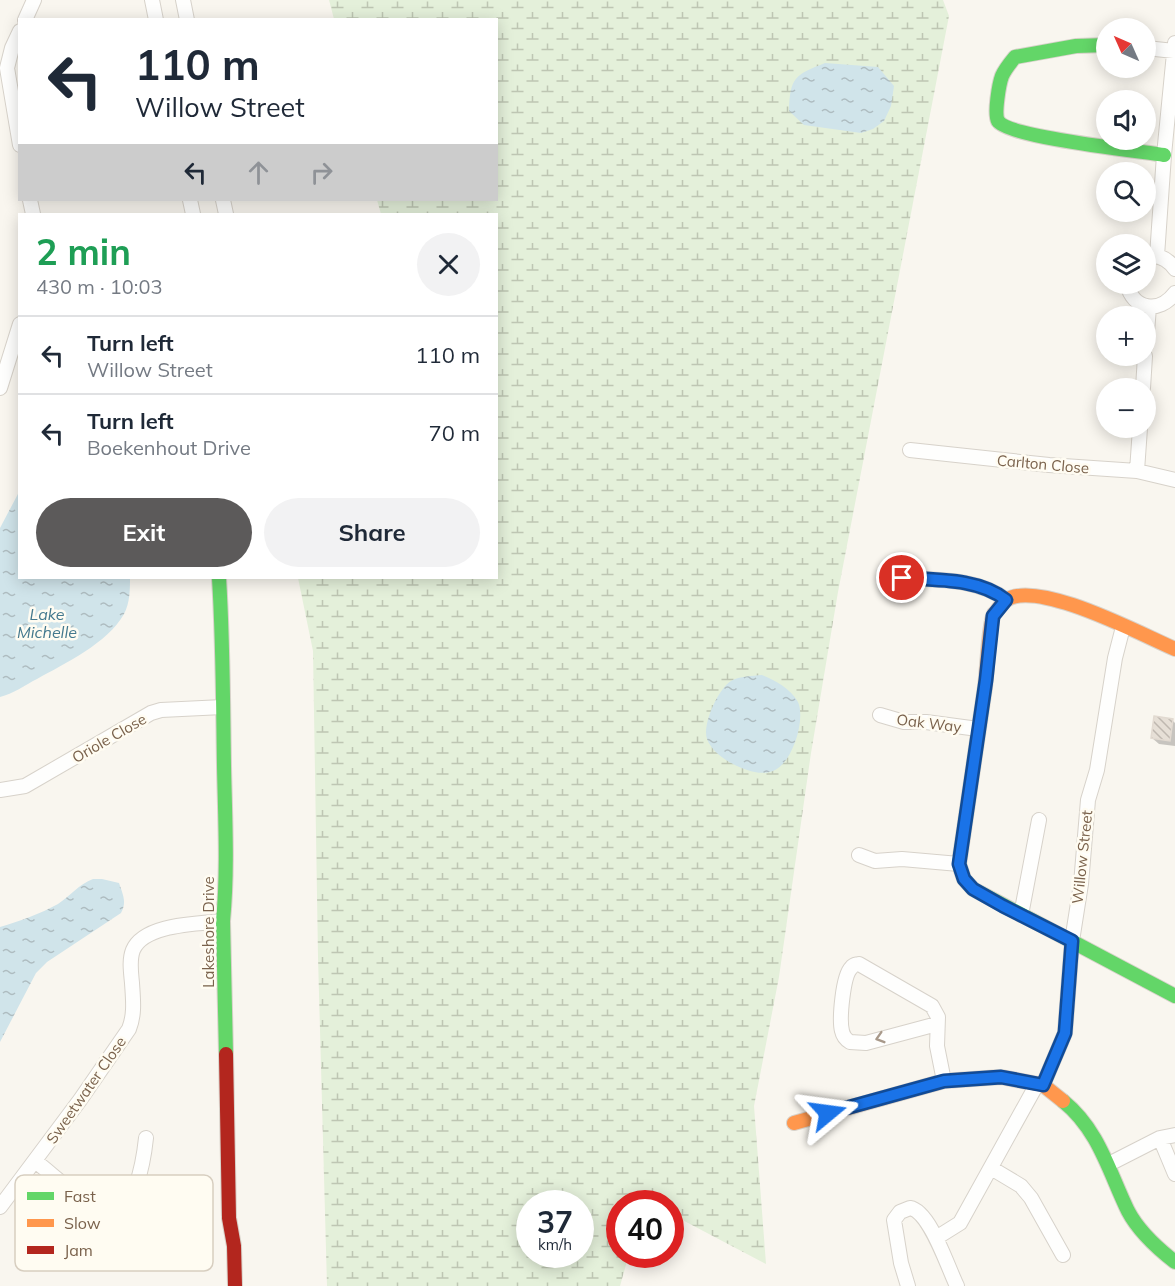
<!DOCTYPE html>
<html lang="en">
<head>
<meta charset="utf-8">
<style>
	body { margin:0; font-family:Mulish,sans-serif; background:#f2f2f3; color:#1f2937; height:100vh; display:flex; flex-direction:column; font-size:22px; white-space:nowrap }
	* { box-sizing:border-box; margin:0 }
	p { font-size:20px; color:#747a83 }
	.icon { flex:none; width:33px; height:33px; fill:none; stroke:currentColor; stroke-width:2; stroke-linecap:round; stroke-linejoin:round }
	.map { position:relative; flex:1; overflow:hidden }
	.sheet { position:absolute; left:18px; top:213px; width:480px; height:366px; display:flex; flex-direction:column; background:#fff; border-radius:0px; box-shadow:0 3px 15px #0003 }
	.sheet>* { flex:none }
	.hud { position:absolute; left:18px; top:18px; width:480px; height:183px; border-radius:0px; box-shadow:0 3px 15px #0003; background:#fff; color:#1f2937; overflow:hidden }
	.needle { width:39px; rotate:315deg }
	.fabs { position:absolute; left:1096px; top:18px; display:grid; gap:12px }
	.fabs a { display:grid; place-items:center; width:60px; height:60px; border-radius:50%; background:#fff; box-shadow:0 3px 15px #0003; font-size:30px }
	.speed { position:absolute; left:516px; top:1190px; display:flex; gap:12px; font-size:30px; font-weight:700; text-align:center }
	.speed>* { display:grid; place-content:center; width:78px; height:78px; border-radius:50%; background:#fff; box-shadow:0 3px 15px #0003; line-height:1 }
	.speed small { font-size:15px; font-weight:400 }
	.speed .limit { border:9px solid #d22; background:#fff; color:#111 }
	.pin { position:absolute; display:grid; place-items:center; width:51px; height:51px; color:#fff; margin:-26px; border:3px solid #fff; border-radius:50%; box-shadow:0 2px 6px #0007 }
	.me { position:absolute; width:66px; margin:-33px; rotate:74deg; stroke-linejoin:round; filter:drop-shadow(0 0 4px #0008) }
	.turn { display:flex; align-items:center; gap:21px; height:126px; padding:0 18px; font-size:27px }
	.turn .icon { width:78px; height:78px; stroke-width:2.5 }
	.turn b { display:block; font-size:42px; line-height:51px }
	.lanes { display:flex; align-items:center; height:57px; padding:0 18px; background:#0003; justify-content:center; gap:30px; direction:ltr }
	.lanes .off { opacity:.35 }
	.round { display:grid; place-items:center; flex:none; width:63px; height:63px; border-radius:32px; background:#f2f2f3 }
	.head { display:flex; align-items:center; justify-content:space-between; height:102px; padding:0 18px }
	h1 { font-size:36px; font-weight:700; line-height:45px; color:#1e9e55 }
	.cta { display:flex; gap:12px; margin-top:auto; padding:12px 18px }
	.cta a { flex:1; height:69px; border-radius:36px; background:#5c5a5a; color:#fff; font-size:24px; font-weight:700; line-height:69px; text-align:center }
	.cta a+a { background:#f2f2f3; color:#1f2937 }
	ul { padding:0; list-style:none }
	li { display:flex; align-items:center; gap:18px; height:78px; padding:0 18px; border-top:2px solid #e0e1e3 }
	li div { flex:1 }
	li b { display:block; font-size:22px }
	li em { font-style:normal }
	.map>svg:first-child { display:block }
</style>
</head>
<body>
<div class="map">
<svg width="1175" height="1286" viewBox="0 0 1175 1286">
	<defs>
		<pattern id="wetland-marsh" width="20" height="14" patternUnits="userSpaceOnUse" patternTransform="scale(1.5)"><rect width="20" height="14" fill="#e4f0da"/><path d="M1 5h8M5 5V1M11 12h8M15 12V8" fill="none" stroke="#bec6b3"/></pattern>
		<pattern id="water-ripples" width="26" height="14" patternUnits="userSpaceOnUse" patternTransform="scale(1.5)"><rect width="26" height="14" fill="#d0e4ea"/><path d="M2 4q2-2 4 0t4 0M15 11q2-2 4 0t4 0" fill="none" stroke="#aebcc0"/></pattern>
		<pattern id="building-back-hatch" width="6" height="6" patternUnits="userSpaceOnUse" patternTransform="scale(1.5)"><rect width="6" height="6" fill="#e6dfd6"/><path d="M-1 5l2 2M0 0l6 6M5-1l2 2" fill="none" stroke="#bfb8b0"/></pattern>
	</defs>
	<rect width="100%" height="100%" fill="#f9f6ef"/>
	<path fill="url(#wetland-marsh)" fill-rule="evenodd" d="M329,0h614l6,16 -111,576 -27,161 -32,224 -25,129 12,158 -95,-50 -1,-11h-21l-5,-3 -1,3h-23v51h9l-9,32h-293l-9,-329 -5,-306 -15,-73h198v-364h-115l-4,-14h119v-180l-162,-1zM530,1203h50v51h-50z"/>
	<path fill="url(#water-ripples)" d="M825,63l53,4 16,19 -3,20 -7,15 -11,8 -12,4 -57,-8 -15,-14c1,-34 6,-36 36,-48z
		M19,492l1,86h110c0,11 0,25 -6,36 -16,29 -60,50 -87,65 -12,6 -24,15 -37,18v-169z
		M762,675c14,6 28,13 36,27 8,18 -6,62 -25,69 -13,5 -28,-1 -40,-7 -10,-5 -22,-14 -26,-25 -5,-14 11,-50 24,-58 9,-5 21,-5 31,-6z
		M93,879h9l17,4c4,12 8,19 2,30l-74,49 -11,11 -36,69v-115c20,-6 40,-13 58,-23 12,-8 21,-20 35,-25z"/>
	<path fill="#0003" d="M1172,720l3,3v23l-16,-2 -7,-6z"/>
	<path fill="url(#building-back-hatch)" stroke="#e2dad1" stroke-width="1.5" d="M1154,716l19,3 -3,22 -19,-3z"/>
	<g fill="none" stroke-linecap="round" stroke-linejoin="round">
		<defs>
			<path id="street" d="M152,0l4,20
				M183,0l4,20
				M25,20l9,-20
				M20,31l-8,17 -5,20 13,77
				M1146,48l28,3
				M30,200l3,14
				M190,200l3,14
				M223,200l3,14
				M1157,256l7,-101 11,-112
				M1146,257c13,-3 22,2 29,12
				M1127,284c6,26 32,30 48,9
				M1146,345l3,-38
				M0,388l20,-64
				M1143,388l2,-32
				M910,450l139,15 88,6 38,9
				M1137,471l3,-43
				M902,578c34,2 77,0 104,22
				M880,715l24,7h22l52,7
				M0,790l25,-4 126,-73 10,-3 62,-3
				M859,855l16,6 27,-2 57,5
				M1021,915l18,-95
				M937,1024l-71,19 -16,-1c-5,-3 -7,-6 -8,-11 -3,-12 1,-55 9,-63 3,-4 4,-3 8,-4l73,42 6,11 -1,29 7,35
				M1043,1085l22,-52 7,-92 9,-57 7,-84 9,-30 18,-112 8,-31
				M1160,1138l15,36
				M35,1161c15,11 56,49 71,52 29,7 38,-56 40,-75
				M1109,1164l51,-26 15,-3
				M991,1168l30,18 10,12 32,57
				M0,1207l80,-107 49,-71c6,-15 4,-30 3,-46 -1,-11 -3,-23 1,-33 11,-26 64,-26 90,-29
				M936,1238l24,-15 77,-139
				M908,1286l-7,-23 -7,-43 6,-8 10,-4c20,3 38,60 47,78"/>
			<path id="fast" d="M1107,45l-31,1 -61,11c-5,6 -10,12 -13,19 -3,8 -8,38 -4,45 10,16 141,30 166,34
				M219,578c4,62 4,125 5,188 1,51 4,104 -1,155l3,133
				M985,687l-26,177 5,15 9,10 202,107
				M1063,1101c36,29 46,71 65,110 11,21 29,37 47,51"/>
			<path id="slow" d="M985,687c2,-14 4,-64 9,-73 3,-3 8,-11 12,-14 32,-21 136,35 169,49
				M794,1123l150,-42 57,-4 42,8 20,16"/>
			<path id="jam" d="M226,1054l3,164 5,28 1,40"/>
		</defs>
		<use href="#street" stroke="#d7d2ca" stroke-width="16"/>
		<use href="#fast" stroke="#d8d2ca" stroke-width="16"/>
		<use href="#slow" stroke="#d8d2ca" stroke-width="16"/>
		<use href="#jam" stroke="#d8d2ca" stroke-width="16"/>
		<use href="#street" stroke="#fefefd" stroke-width="14"/>
		<use href="#fast" stroke="#63d668" stroke-width="14"/>
		<use href="#slow" stroke="#ff974d" stroke-width="14"/>
		<use href="#jam" stroke="#b3261e" stroke-width="14"/>
	</g>
	<defs><path id="oneway-chevron" d="M-2-3.5L2.5 0L-2 3.5" fill="none" stroke-width="1.6" stroke-linecap="round" stroke-linejoin="round" transform="scale(1.5)"/></defs>
	<use stroke="#a8998a" href="#oneway-chevron" transform="translate(880 1038) rotate(163)"/>
	<g fill="none" stroke-linecap="round" stroke-linejoin="round">
		<defs>
			<path id="route" d="M828,1113l116,-32 57,-4 42,8 22,-52 7,-92 -69,-35 -30,-17 -9,-10 -5,-15 27,-184 7,-64 13,-16c-27,-22 -70,-20 -104,-22"/>
		</defs>
		<use href="#route" stroke="#114b97" stroke-width="15"/>
		<use href="#route" stroke="#1a73e8" stroke-width="10"/>
	</g>
	<g text-anchor="middle" dominant-baseline="central" stroke-width="5" stroke-linejoin="round" paint-order="stroke">
		<g font-size="15" fill="#7a624c" stroke="#fffcf2">
			<text transform="translate(1043 464) rotate(5)">Carlton Close</text>
			<text transform="translate(929 723) rotate(7)">Oak Way</text>
			<text transform="translate(109 738) rotate(-30)">Oriole Close</text>
			<text transform="translate(1082 857) rotate(-84)">Willow Street</text>
			<text transform="translate(208 932) rotate(-90)">Lakeshore Drive</text>
			<text transform="translate(86 1090) rotate(-55)">Sweetwater Close</text>
		</g>
		<g font-size="16" font-style="italic" fill="#44798e" stroke="#fffcf2">
			<text x="47" y="614">Lake<tspan x="47" dy="18">Michelle</tspan></text>
		</g>
	</g>
	<rect x="15" y="1175" width="198" height="96" rx="9" fill="#fffcf2" stroke="#d7cec0" stroke-width="1.5"/>
	<rect x="27" y="1192" width="27" height="8" fill="#63d668"/>
	<rect x="27" y="1219" width="27" height="8" fill="#ff974d"/>
	<rect x="27" y="1246" width="27" height="8" fill="#b3261e"/>
	<g font-size="16" fill="#7a624c">
		<text x="64" y="1202">Fast</text>
		<text x="64" y="1229">Slow</text>
		<text x="64" y="1256">Jam</text>
	</g>
</svg>
<div class="fabs">
<a><svg class="needle" viewBox="-14 -14 28 28"><path d="M0-13l5 13h-10z" fill="#e53935"/><path d="M0 13l5-13h-10z" fill="#747a83"/></svg></a>
<a><svg class="icon" aria-label="sound" viewBox="0 0 24 24"><path d="M4 9h4l5-4v14l-5-4H4zM17 9q2 3 0 6"/></svg></a>
<a><svg class="icon" aria-label="search" viewBox="0 0 24 24"><circle cx="10" cy="10" r="6"/><path d="M15 15l6 6"/></svg></a>
<a><svg class="icon" aria-label="layers" viewBox="0 0 24 24"><path d="M12 4l9 5-9 5-9-5zM3 14l9 5 9-5"/></svg></a>
<a>+</a>
<a>−</a>
</div>
<div class="speed"><div>37<small>km/h</small></div><div class="limit">40</div></div>
<div class="pin" style="left:902px;top:578px;background:#d93025"><svg class="icon" aria-label="arrive" viewBox="0 0 24 24"><path d="M6 21V4h12l-3 4 3 4H6"/></svg></div>
<svg class="me" style="left:828px;top:1113px" viewBox="-20 -20 40 40"><path d="M0-17L14 15 0 8-14 15z" fill="#1a73e8" stroke="#fff" stroke-width="4"/></svg>
<div class="hud">
<div class="turn"><svg class="icon" aria-label="left" viewBox="0 0 24 24"><path d="M17 20v-9H6M10 6l-5 5 5 5"/></svg><div><b>110 m</b>Willow Street</div></div>
<div class="lanes"><svg class="icon" aria-label="left" viewBox="0 0 24 24"><path d="M17 20v-9H6M10 6l-5 5 5 5"/></svg><svg class="icon off" aria-label="ahead" viewBox="0 0 24 24"><path d="M12 20V5M6 11l6-6 6 6"/></svg><svg class="icon off" aria-label="right" viewBox="0 0 24 24"><path d="M7 20v-9h11M14 6l5 5-5 5"/></svg></div>
</div>
<section class="sheet">
<div class="head"><div><h1>2 min</h1><p>430 m · 10:03</p></div><a class="round"><svg class="icon" aria-label="close" viewBox="0 0 24 24"><path d="M6 6l12 12M18 6L6 18"/></svg></a></div>
<ul>
<li><svg class="icon" aria-label="left" viewBox="0 0 24 24"><path d="M17 20v-9H6M10 6l-5 5 5 5"/></svg><div><b>Turn left</b><p>Willow Street</p></div><em>110 m</em></li>
<li><svg class="icon" aria-label="left" viewBox="0 0 24 24"><path d="M17 20v-9H6M10 6l-5 5 5 5"/></svg><div><b>Turn left</b><p>Boekenhout Drive</p></div><em>70 m</em></li>
</ul>
<div class="cta"><a>Exit</a><a>Share</a></div>
</section>
</div>
</body>
</html>
